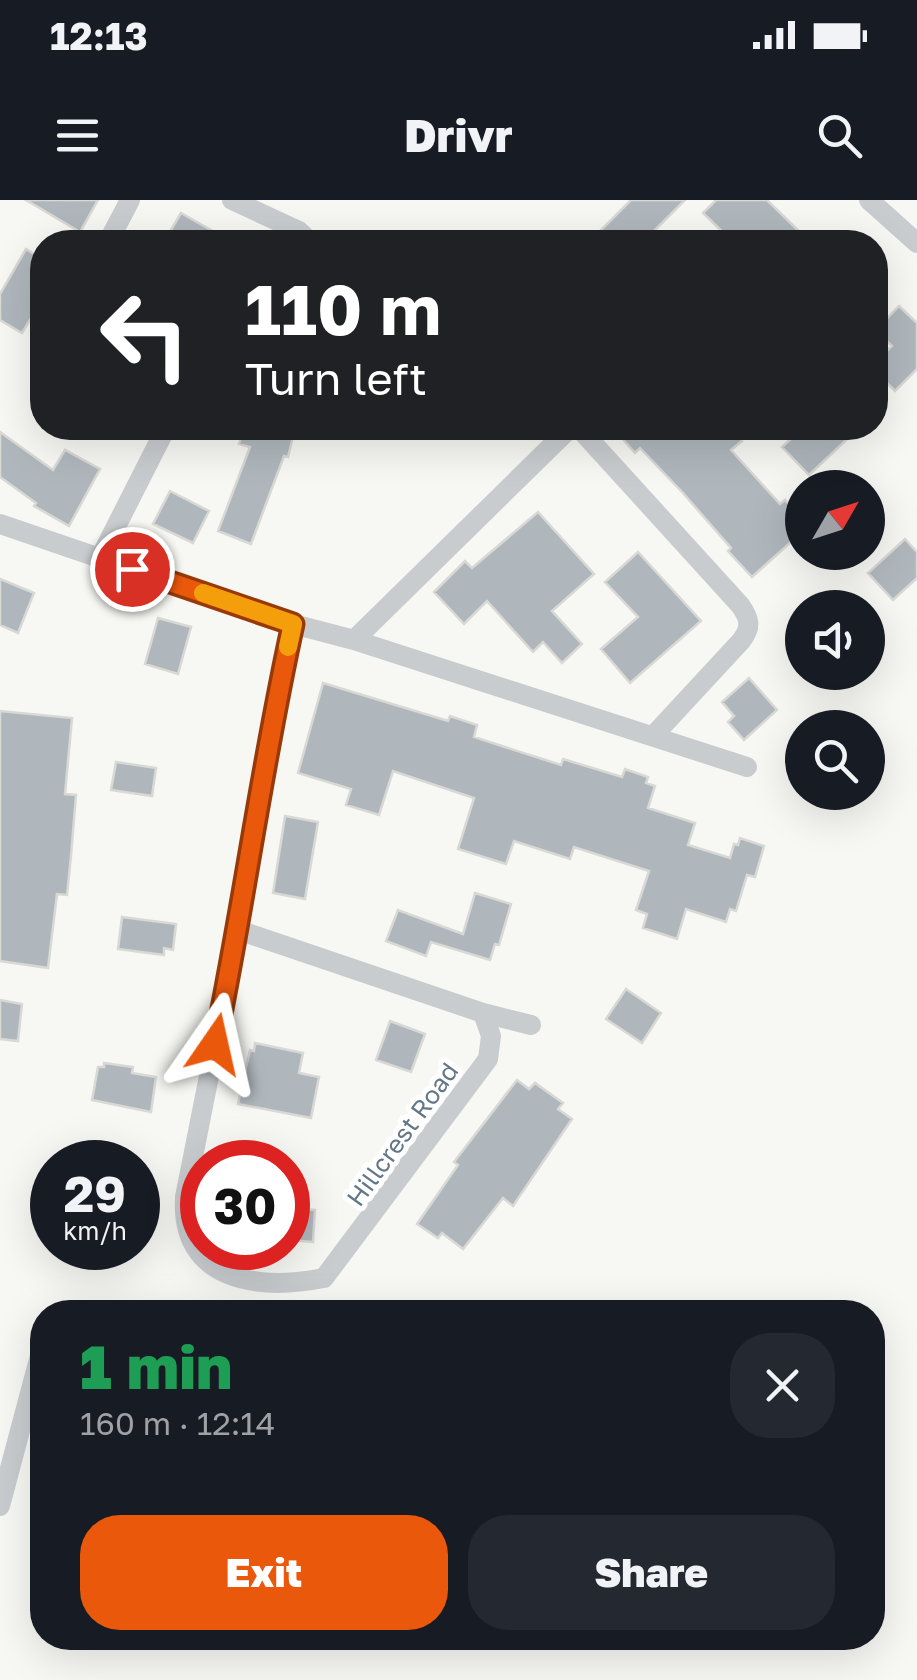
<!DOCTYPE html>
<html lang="en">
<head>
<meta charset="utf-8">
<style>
	body { margin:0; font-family:"Golos Text",sans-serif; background:#242831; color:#f1f3f6; height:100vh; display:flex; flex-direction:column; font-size:38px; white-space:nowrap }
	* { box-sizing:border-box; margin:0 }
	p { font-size:32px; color:#9ea1a6 }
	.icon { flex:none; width:55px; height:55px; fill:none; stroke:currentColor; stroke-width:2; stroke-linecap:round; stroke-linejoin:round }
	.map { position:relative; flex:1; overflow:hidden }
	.panel { position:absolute; left:30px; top:1100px; width:855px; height:350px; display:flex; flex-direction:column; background:#171b24; border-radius:40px; box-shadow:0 10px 40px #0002 }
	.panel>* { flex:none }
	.top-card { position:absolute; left:30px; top:30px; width:858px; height:210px; border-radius:40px; box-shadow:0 10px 40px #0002; background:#202124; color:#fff; overflow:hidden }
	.needle { width:65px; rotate:51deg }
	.controls { position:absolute; left:785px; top:270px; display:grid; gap:20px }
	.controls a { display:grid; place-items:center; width:100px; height:100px; border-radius:50%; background:#171b24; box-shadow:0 10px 40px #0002; font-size:50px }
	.speed { position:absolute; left:30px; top:940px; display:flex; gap:20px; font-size:50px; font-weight:700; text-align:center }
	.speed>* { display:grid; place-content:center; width:130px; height:130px; border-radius:50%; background:#171b24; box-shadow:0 10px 40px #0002; line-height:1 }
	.speed small { font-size:25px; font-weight:400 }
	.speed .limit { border:15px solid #d22; background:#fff; color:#111 }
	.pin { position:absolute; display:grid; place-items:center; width:85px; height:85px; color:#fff; margin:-42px; border:5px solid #fff; border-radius:50%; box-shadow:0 2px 10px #0007 }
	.me { position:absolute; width:110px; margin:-55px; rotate:11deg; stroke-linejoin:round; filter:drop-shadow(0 0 8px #0008) }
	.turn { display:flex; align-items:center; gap:35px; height:210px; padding:0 50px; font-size:45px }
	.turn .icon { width:130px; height:130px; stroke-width:2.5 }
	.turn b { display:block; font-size:70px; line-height:85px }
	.round { display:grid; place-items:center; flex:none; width:105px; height:105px; border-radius:40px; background:#242831 }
	.head { display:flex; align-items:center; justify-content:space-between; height:170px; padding:0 50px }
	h1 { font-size:60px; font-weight:800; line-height:75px; color:#1e9e55 }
	.cta { display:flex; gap:20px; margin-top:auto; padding:20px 50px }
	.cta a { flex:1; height:115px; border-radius:40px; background:#ea580c; color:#fff; font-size:40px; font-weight:800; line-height:115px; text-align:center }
	.cta a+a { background:#242831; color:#f1f3f6 }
	.status { display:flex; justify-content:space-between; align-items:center; height:70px; padding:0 50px; background:#171b24; direction:ltr }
	.status svg { height:28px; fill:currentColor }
	header { display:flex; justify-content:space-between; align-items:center; height:130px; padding:0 50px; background:#171b24; font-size:45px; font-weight:800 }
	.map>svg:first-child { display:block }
</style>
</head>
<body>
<div class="status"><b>12:13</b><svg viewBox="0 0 49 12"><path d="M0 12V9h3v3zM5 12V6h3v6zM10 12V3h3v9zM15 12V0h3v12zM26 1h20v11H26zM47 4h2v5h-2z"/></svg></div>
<header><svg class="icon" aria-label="menu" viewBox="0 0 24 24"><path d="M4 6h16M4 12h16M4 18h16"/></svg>Drivr<svg class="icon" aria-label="search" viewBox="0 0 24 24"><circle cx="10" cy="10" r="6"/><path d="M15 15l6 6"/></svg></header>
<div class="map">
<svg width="917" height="1480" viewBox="0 0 917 1480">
	<rect width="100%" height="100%" fill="#f7f7f3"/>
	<path fill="#afb7bd" stroke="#d8d8d5" stroke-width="2.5" d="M26,0h72l-18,32z
		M631,0h54l-42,42h-54z
		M716,0h51l43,42h-77l-30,-29z
		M181,13l51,29h-68z
		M26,49l16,10v41l-20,33 -22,-13v-26z
		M899,106l18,17v46l-22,22 -20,-20v-8l17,-17 -16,-16z
		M244,228h51l-7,29 -4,-1 -33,88 -33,-13 32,-84 -11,-3z
		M613,228h117l12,13 -11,9 49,54 5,-4 17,19v13l-50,45 -24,-26 3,-3 -48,-55 -43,-45 -5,5z
		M803,228h56l-50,47 -27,-28z
		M0,232l53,38 12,-20 35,19 -31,57 -35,-20 2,-3 -36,-26z
		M170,291l39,20 -16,32 -40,-19z
		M538,312l56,62 -42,37 30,33 -20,19 -19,-21 -10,10 -46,-51 -23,23 -30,-32 31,-31 7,7z
		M905,339l12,13v26l-24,22 -25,-27z
		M638,352l63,69 -71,62 -29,-34 37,-32 -33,-35z
		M0,379l34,14 -16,40 -18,-8z
		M158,418l33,9 -13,47 -33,-10z
		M749,478l28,32 -33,30 -16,-18 6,-6 -12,-14z
		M323,483l125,38 2,-5 27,9 -3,12 87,28 2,-6 59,18 3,-8 23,8 -2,6 9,3 -7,22 47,15 -7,22 42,13 4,-14 4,1 2,-7 24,8 -9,31 -8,-2 -11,36 -6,-2 -4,13 -40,-13 -9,30 -34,-11 4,-14 -11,-4 13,-39 -75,-24 -4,12 -56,-18 -8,23 -48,-15 16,-51 -81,-27 -14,44 -33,-10 5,-16 -53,-16z
		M0,511l72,7 -7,76 11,1 -5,61 -4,39 -10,-1 -9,74 -48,-7z
		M116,562l40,6 -4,28 -41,-6z
		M285,616l33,6 -13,77 -32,-6z
		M475,693l36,11 -12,41 -4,-1 -5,16 -59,-18 -5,14 -40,-15 12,-31 65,24z
		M122,717l54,7 -3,26 -9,-2v7l-46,-6z
		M626,789l35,24 -19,30 -36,-24z
		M0,800l22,4 -4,37 -18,-2z
		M390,821l35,13 -14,38 -35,-12z
		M255,843l48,10 -4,20 20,4 -8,41 -73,-14 12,-54 4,1z
		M104,863l29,4 -1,6 24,4 -5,35 -59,-12 6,-33h6z
		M517,880l12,9 6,-6 28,20 -5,6 14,10 -59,87 -10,-8 -40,51 -21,-16 -4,5 -21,-14 41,-59 -4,-3z
		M292,1008l23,2 -2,32 -24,-2z"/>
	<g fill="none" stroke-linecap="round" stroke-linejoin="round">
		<path stroke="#c9cccf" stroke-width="20" d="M232,0l67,31 11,11
			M869,0l48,43
			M108,42l22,-42
			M579,228l161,177c10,14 12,22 1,36l-88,95
			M0,324l293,100 61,16 393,127
			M100,358l66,-130
			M354,440l216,-212
			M238,730l245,83 8,23 -3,23 -164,219c-67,13 -144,3 -139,-81l53,-267 34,-213 21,-93
			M483,813l48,12
			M0,1306l42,-158"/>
	</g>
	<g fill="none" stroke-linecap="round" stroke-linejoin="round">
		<defs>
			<path id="route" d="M132,369l161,55c-31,139 -49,280 -78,420"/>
		</defs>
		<use href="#route" stroke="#983908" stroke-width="25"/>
		<use href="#route" stroke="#ea580c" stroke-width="18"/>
		<path stroke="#f59e0b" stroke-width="18" d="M203,393l90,31 -5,23"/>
	</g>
	<g text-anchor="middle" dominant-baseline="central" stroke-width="10" stroke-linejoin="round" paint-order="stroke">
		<g font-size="25" fill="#637787" stroke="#fff">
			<text transform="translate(402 934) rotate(-54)">Hillcrest Road</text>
		</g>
	</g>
</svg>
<div class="controls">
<a><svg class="needle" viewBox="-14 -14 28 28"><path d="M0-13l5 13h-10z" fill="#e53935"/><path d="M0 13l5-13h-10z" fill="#9ea1a6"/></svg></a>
<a><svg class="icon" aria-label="sound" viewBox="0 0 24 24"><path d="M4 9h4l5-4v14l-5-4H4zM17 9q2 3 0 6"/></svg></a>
<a><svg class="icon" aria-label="search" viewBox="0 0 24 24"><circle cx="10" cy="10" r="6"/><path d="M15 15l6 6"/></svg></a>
</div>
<div class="speed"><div>29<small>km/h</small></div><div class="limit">30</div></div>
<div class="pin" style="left:132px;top:369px;background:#d93025"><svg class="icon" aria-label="arrive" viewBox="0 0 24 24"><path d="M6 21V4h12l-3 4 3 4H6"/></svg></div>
<svg class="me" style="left:215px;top:844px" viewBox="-20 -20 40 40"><path d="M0-17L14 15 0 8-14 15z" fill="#ea580c" stroke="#fff" stroke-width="4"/></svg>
<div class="top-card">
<div class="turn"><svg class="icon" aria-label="left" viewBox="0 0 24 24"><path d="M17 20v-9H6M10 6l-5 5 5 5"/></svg><div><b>110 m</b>Turn left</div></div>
</div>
<section class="panel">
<div class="head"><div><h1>1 min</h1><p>160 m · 12:14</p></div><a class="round"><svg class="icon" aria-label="close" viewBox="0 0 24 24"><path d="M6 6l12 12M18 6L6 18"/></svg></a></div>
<div class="cta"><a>Exit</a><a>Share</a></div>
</section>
</div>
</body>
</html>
